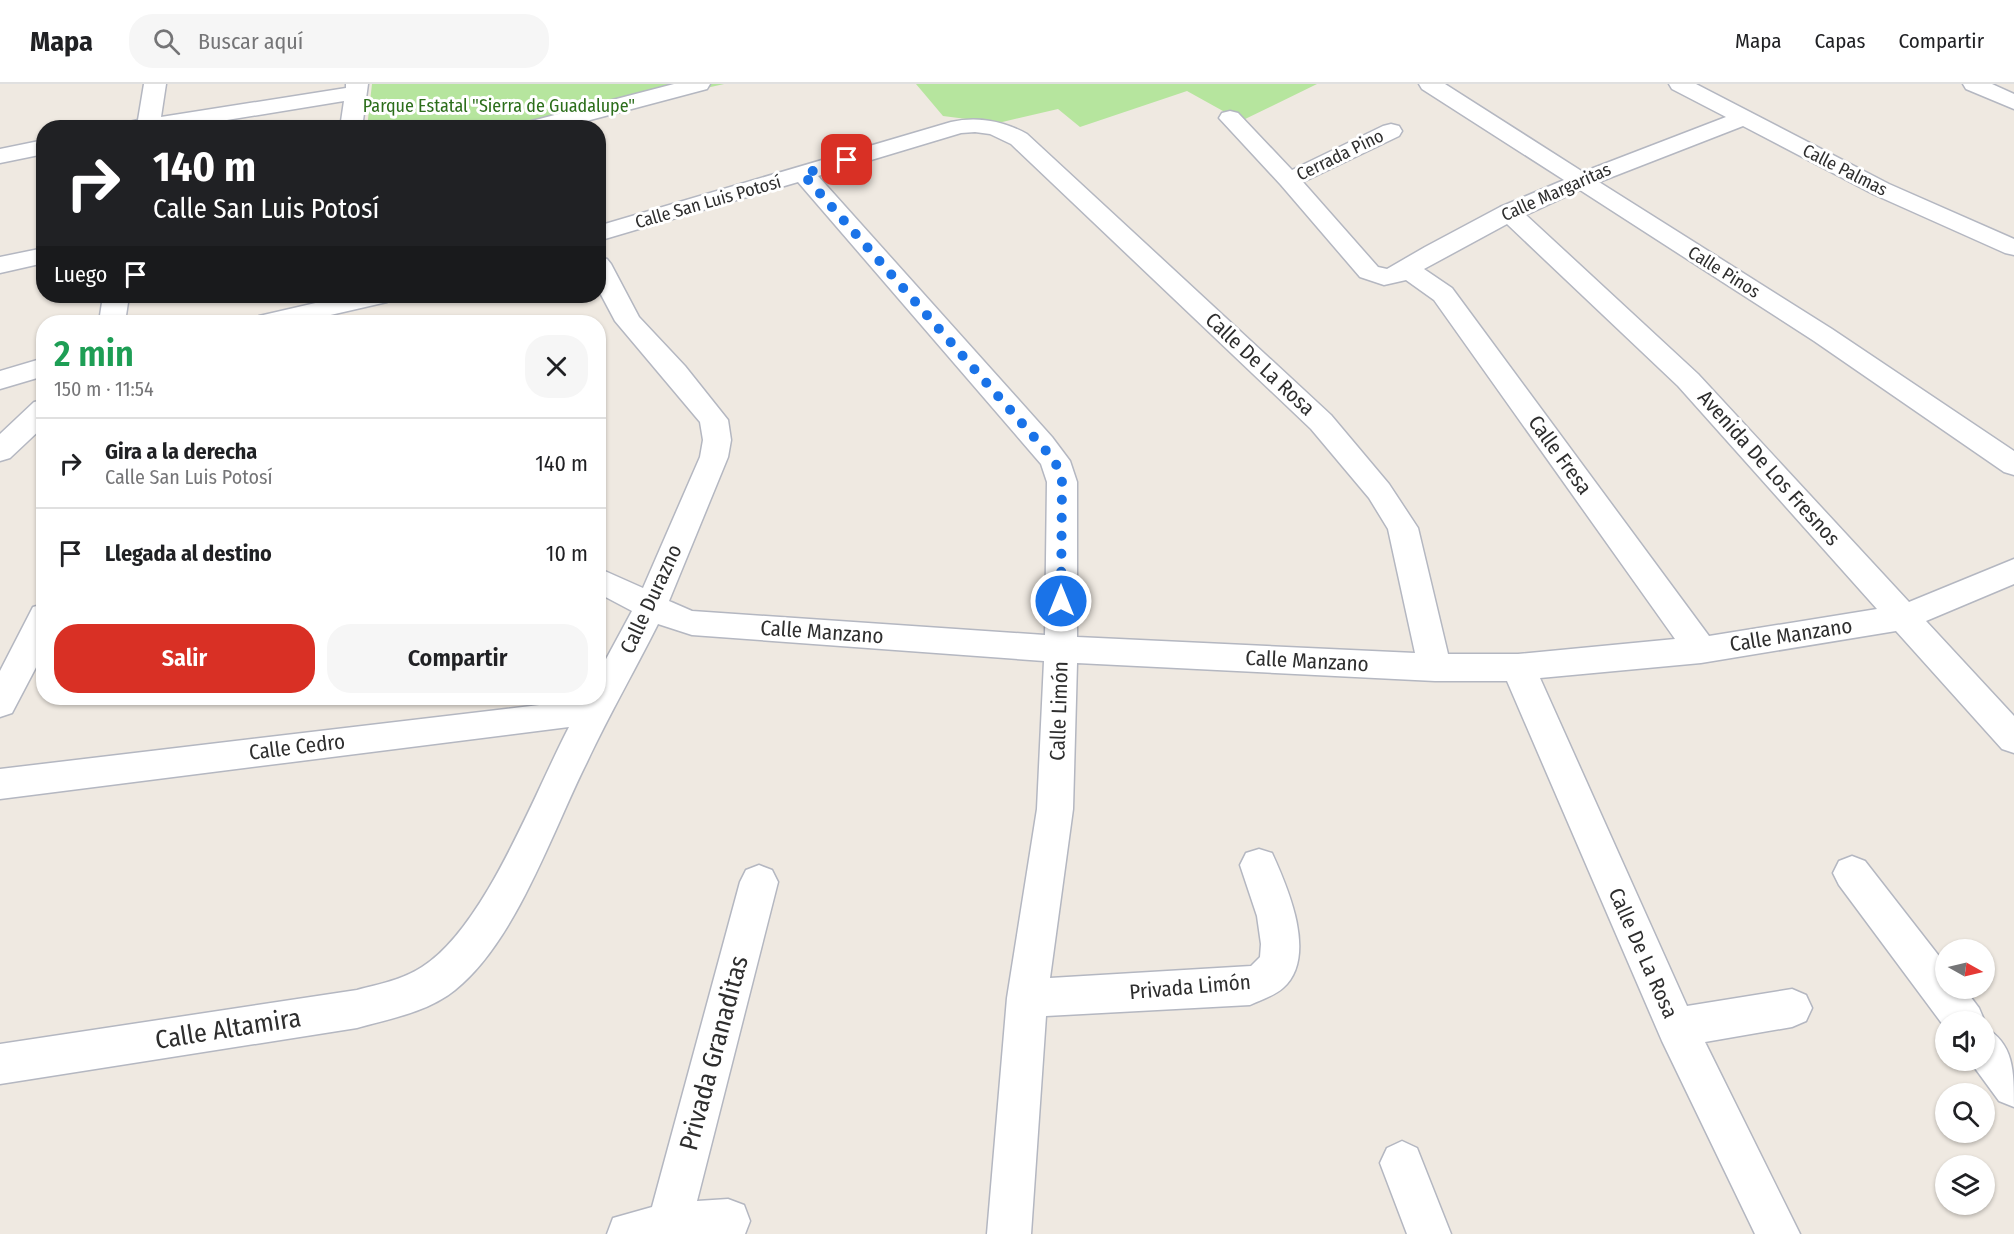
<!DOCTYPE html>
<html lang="es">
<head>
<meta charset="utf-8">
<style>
	body { margin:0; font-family:"Fira Sans Condensed",sans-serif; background:#f6f6f6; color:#202124; height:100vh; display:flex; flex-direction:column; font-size:22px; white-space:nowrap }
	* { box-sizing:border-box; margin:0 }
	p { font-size:20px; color:#757577 }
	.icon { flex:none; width:33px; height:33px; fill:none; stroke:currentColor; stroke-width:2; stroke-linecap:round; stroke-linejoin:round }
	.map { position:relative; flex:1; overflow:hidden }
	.side { position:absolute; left:36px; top:231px; width:570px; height:390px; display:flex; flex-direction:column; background:#fff; border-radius:24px; box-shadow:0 2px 4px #0004 }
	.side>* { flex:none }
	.hud { position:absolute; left:36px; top:36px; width:570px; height:183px; border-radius:24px; box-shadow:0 2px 4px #0004; background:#202124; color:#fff; overflow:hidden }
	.needle { width:39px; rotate:98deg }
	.tools { position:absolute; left:1935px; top:855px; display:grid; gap:12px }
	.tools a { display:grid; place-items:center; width:60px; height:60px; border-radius:50%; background:#fff; box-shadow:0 2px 4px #0004; font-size:30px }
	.pin { position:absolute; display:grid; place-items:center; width:51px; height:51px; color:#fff; margin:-26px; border-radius:12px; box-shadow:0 3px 9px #0006 }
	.me { position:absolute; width:66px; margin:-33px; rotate:0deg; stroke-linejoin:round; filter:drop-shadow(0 0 4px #0008) }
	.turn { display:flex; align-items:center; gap:21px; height:126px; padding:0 18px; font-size:27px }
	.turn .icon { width:78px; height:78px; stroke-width:2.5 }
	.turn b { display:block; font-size:42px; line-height:51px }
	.then { display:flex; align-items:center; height:57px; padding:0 18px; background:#0003; gap:12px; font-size:22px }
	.round { display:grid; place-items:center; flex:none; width:63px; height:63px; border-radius:24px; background:#f6f6f6 }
	.head { display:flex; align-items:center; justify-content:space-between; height:102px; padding:0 18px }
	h1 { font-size:36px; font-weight:600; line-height:45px; color:#1e9e55 }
	.primary-button { display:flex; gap:12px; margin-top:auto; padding:12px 18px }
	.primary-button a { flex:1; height:69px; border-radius:24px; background:#d93025; color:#fff; font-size:24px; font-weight:600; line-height:69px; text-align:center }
	.primary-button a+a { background:#f6f6f6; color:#202124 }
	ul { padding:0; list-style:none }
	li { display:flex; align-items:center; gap:18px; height:90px; padding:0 18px; border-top:2px solid #e0e0e0 }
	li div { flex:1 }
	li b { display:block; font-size:22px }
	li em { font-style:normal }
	header { display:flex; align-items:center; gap:36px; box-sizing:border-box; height:84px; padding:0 30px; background:#fff; border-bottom:2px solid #e0e0e0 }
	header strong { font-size:28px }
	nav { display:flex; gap:33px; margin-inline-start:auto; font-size:21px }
	.search { width:420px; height:54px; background:#f6f6f6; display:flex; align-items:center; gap:15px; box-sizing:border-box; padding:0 21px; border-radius:24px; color:#757577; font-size:22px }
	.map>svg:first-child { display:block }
</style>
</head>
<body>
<header>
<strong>Mapa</strong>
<div class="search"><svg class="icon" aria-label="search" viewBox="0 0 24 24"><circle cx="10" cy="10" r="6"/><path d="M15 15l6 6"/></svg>Buscar aquí</div>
<nav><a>Mapa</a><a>Capas</a><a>Compartir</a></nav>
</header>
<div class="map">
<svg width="2014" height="1150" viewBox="0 0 2014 1150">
	<rect width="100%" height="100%" fill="#efe9e1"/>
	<path fill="#b6e59e" d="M372,0h352l-190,43 -167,1z
		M916,0h401l-76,37 -54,-30 -107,36 -22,-18 -60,14 -55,-7z"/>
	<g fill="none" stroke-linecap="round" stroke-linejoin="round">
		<defs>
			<path id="street" d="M144,0h22l-5,33 185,-29v-4h22l-6,44h-22l4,-27 -166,27h-56l3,-5 13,-3z
				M674,0h36l-3,5 -147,39h-39l3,-5z
				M1419,0h26l138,88 143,-55 -54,-28 -3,-5h27l193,100 125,55v16l-9,-2 -132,-59 -130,-68 -144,56 233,147 182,122v24l-10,-3 -190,-131 -234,-151 -54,25 172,159 211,228 105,-43v25l-88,37 88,95v37l-12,-4 -106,-118 -195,32 -161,15 147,328 105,-17 14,6 6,13 -6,13 -14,6 -87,15 95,192h-45l-93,-193 -155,-360h-72l-358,-18 -4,146 -23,169 201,-12 9,-9 1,-13 -4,-28 -17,-51 6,-12 13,-4 13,4c16,35 46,104 11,135 -9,8 -22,12 -33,17l-204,11 -15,218h-44l20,-236 30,-189 7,-148 -352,-26 -34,-11c-23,46 -49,91 -71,138 -35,70 -71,179 -132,228 -27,22 -66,29 -98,38l-357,56v-40l357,-54c22,-6 45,-10 65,-23 63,-40 112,-173 147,-240l-569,72v-30l598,-71v-24l34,-63 -34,-18v-25l45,20 57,-131 3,-17 -3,-18 -85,-101 -17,-32v-32l9,2 4,5 28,53 46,49 43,54 3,20 -3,17 -59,144 23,10 353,24 2,-153 -6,-18 -243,-282 -200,59v-15l353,-104c26,-6 53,-1 76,12l304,281 58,69 29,44 30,126h70l157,-15 -241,-339 -28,-20 -22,5 -24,-8 -79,-92 -62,-67 3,-5 8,-2 8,2 54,57 91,-44 8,-2 8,2 3,5 -3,5 -96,46 75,85 9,2 38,-22 75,-40 64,-27 -142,-91zM975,48l15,2 21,10 300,285 58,69 19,31 27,124 -338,-16v-155l-7,-21 -18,-24 -234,-261 143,-43zM1507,140l171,162 199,223 -168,27 -257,-348 -28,-19z
				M1963,0h29l22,10v15l-48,-20z
				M44,56v14l-44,9v-14z
				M44,164v15l-44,10v-16z
				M103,212h26l-4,26h-26z
				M346,212h45l-4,6 -87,20h-45l4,-6z
				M44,274v18l-44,13v-18z
				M44,316v26l-34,32 -10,3v-27l34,-32z
				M44,520v48l-32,61 -12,4v-46l33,-64z
				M1852,772l13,5 81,104v23h18l15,20 6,14 -1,1v-1h-38v7l-107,-144 -6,-12 6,-12z
				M759,781l13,5 6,12 -81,319 31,-2 16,6 6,16 -5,13h-138l6,-16 39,-11 88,-325 6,-12z
				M1984,943c30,16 30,44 30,80l-15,-6 -30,-41h15z
				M1402,1057l15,7 34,86h-44l-27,-71 7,-15z"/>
		</defs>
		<use href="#street" stroke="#b4b7c1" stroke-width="3"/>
		<use href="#street" fill="#fff" fill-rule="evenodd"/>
	</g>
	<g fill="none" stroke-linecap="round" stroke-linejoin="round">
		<path stroke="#1a73e8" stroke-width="10" stroke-dasharray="0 18" d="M847,76l-44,14 252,287 7,21 -1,119"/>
	</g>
	<g text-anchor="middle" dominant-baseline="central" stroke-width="6" stroke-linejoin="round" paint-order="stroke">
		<g font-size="18" fill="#2c6e1b" stroke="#fff">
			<text x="499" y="22">Parque Estatal "Sierra de Guadalupe"</text>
		</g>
		<g font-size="18" fill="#2e2e2e" stroke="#fff">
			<text transform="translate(1340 71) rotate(-26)">Cerrada Pino</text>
			<text transform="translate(1845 86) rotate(27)">Calle Palmas</text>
			<text transform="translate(1556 108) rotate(-24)">Calle Margaritas</text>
			<text transform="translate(708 118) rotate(-16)">Calle San Luis Potosí</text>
			<text transform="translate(1724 188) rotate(32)">Calle Pinos</text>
		</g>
		<g font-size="21" fill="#2e2e2e" stroke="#fff">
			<text transform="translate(1260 280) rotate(43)">Calle De La Rosa</text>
			<text transform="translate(1560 371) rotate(54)">Calle Fresa</text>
			<text transform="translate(1769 384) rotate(48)">Avenida De Los Fresnos</text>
			<text transform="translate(651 515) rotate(-65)">Calle Durazno</text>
			<text transform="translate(822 548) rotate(4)">Calle Manzano</text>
			<text transform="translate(1791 551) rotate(-9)">Calle Manzano</text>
			<text transform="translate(1307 577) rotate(3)">Calle Manzano</text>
			<text transform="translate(1059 627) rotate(-88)">Calle Limón</text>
			<text transform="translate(297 663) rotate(-7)">Calle Cedro</text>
			<text transform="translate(1643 869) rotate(66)">Calle De La Rosa</text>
			<text transform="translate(1190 903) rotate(-5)">Privada Limón</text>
		</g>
		<g font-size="26" fill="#2e2e2e" stroke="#fff">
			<text transform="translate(228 945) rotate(-9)">Calle Altamira</text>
			<text transform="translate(714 969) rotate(-75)">Privada Granaditas</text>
		</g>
	</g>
</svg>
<div class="tools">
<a><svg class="needle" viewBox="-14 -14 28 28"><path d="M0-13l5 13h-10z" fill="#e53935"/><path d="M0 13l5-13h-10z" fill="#757577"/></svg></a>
<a><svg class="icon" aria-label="sound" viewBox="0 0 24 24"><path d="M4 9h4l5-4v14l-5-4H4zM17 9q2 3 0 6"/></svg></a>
<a><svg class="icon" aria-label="search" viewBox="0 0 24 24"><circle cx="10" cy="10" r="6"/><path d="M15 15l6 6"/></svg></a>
<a><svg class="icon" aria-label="layers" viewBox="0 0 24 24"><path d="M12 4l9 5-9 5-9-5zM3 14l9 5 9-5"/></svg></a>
</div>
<div class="pin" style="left:847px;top:76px;background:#d93025"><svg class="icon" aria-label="arrive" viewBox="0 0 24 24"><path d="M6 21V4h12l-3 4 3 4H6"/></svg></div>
<svg class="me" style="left:1061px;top:517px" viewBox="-20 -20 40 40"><circle r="17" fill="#1a73e8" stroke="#fff" stroke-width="3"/><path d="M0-11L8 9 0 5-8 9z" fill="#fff"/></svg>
<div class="hud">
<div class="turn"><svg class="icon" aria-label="right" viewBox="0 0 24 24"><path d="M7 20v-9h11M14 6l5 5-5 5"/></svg><div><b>140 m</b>Calle San Luis Potosí</div></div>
<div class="then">Luego<svg class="icon" aria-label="arrive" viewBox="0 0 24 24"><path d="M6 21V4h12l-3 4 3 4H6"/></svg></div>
</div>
<section class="side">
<div class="head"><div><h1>2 min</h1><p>150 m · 11:54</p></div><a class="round"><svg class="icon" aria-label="close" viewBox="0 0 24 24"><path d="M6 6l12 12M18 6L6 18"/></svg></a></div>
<ul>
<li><svg class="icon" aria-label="right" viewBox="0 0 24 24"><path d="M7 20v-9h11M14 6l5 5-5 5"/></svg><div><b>Gira a la derecha</b><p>Calle San Luis Potosí</p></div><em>140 m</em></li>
<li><svg class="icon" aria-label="arrive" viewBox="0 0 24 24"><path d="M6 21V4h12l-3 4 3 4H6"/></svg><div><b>Llegada al destino</b></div><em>10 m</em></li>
</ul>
<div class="primary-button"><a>Salir</a><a>Compartir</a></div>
</section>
</div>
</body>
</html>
